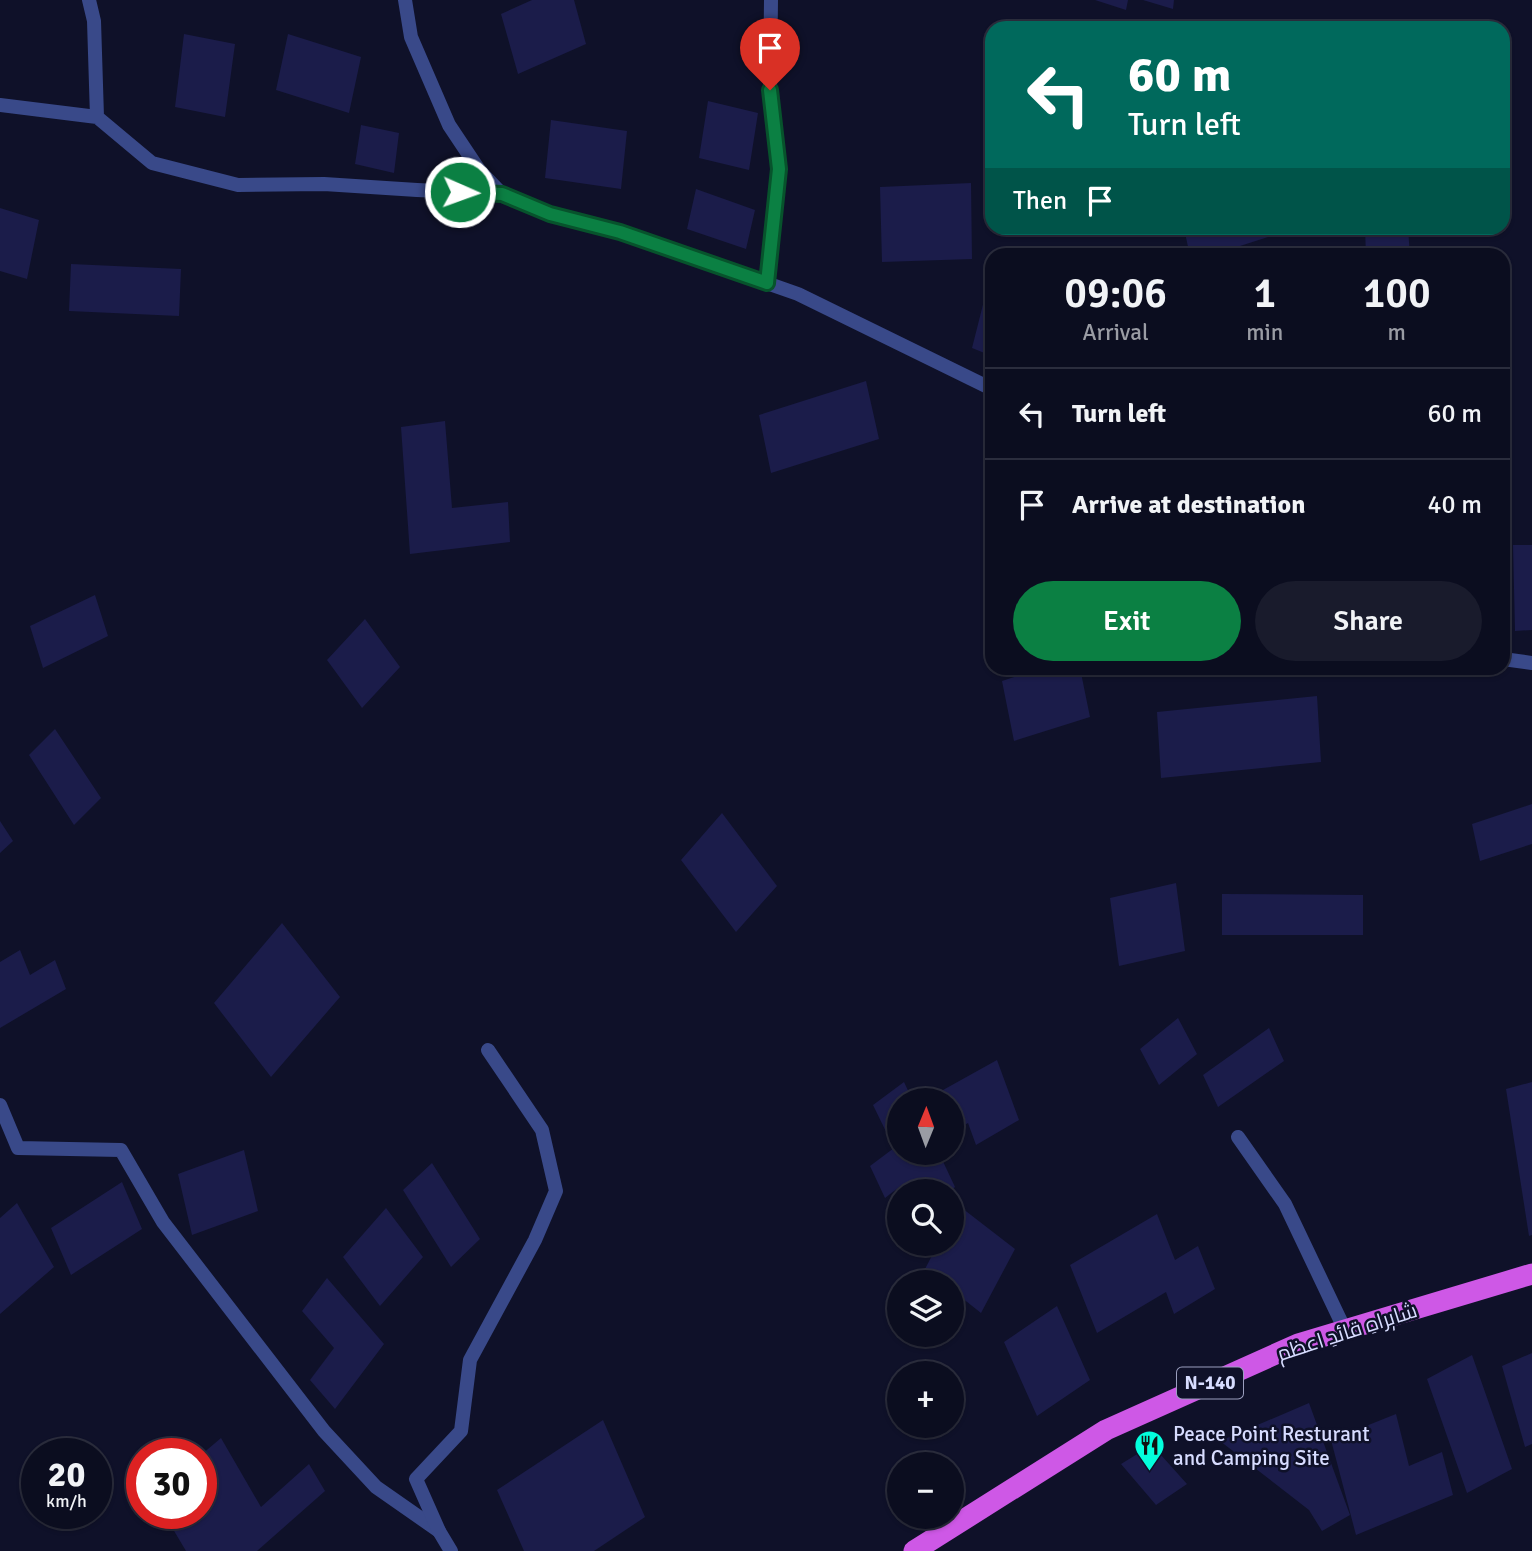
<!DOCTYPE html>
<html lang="en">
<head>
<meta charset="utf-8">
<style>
	body { margin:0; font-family:Signika,Cairo,sans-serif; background:#191b2c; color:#f1f3f6; height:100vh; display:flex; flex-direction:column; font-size:26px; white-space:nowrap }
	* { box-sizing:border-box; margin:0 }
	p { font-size:23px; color:#9a9ca4 }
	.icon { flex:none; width:38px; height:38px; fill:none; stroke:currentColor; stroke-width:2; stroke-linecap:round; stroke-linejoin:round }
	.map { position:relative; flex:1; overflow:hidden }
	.drawer { position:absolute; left:985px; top:248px; width:525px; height:427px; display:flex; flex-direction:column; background:#0b0d1f; border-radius:21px; box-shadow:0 2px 5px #0004,0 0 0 2px #2b2d3d }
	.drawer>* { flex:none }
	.guide { position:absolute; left:985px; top:21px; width:525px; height:214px; border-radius:21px; box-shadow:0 2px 5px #0004,0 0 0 2px #2b2d3d; background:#00695c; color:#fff; overflow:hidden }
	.needle { width:46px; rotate:1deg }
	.tools { position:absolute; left:887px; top:1088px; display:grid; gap:14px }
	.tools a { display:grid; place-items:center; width:77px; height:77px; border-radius:50%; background:#0b0d1f; box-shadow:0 2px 5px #0004,0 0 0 2px #2b2d3d; font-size:35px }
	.speed { position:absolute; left:21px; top:1438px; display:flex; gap:14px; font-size:35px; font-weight:700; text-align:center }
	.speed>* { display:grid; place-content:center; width:91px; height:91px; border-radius:50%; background:#0b0d1f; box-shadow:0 2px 5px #0004,0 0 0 2px #2b2d3d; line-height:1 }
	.speed small { font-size:18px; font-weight:400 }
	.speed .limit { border:10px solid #d22; background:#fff; color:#111 }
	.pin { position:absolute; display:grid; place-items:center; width:60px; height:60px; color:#fff; margin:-72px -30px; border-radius:50% 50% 50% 0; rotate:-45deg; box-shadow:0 0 7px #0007 }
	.pin .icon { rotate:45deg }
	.me { position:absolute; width:77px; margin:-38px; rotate:92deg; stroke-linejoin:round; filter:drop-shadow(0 0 5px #0008) }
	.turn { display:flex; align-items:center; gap:24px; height:147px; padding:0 28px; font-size:32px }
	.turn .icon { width:91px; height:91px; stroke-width:2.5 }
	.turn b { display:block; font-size:49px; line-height:60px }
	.then { display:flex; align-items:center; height:66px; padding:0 28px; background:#0003; gap:14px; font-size:26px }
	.eta { display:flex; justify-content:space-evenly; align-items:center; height:119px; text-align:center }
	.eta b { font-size:42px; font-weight:600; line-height:49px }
	.primary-button { display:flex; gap:14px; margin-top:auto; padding:14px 28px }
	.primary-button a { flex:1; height:80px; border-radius:42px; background:#0b8043; color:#fff; font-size:28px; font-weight:600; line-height:80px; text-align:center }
	.primary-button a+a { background:#191b2c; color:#f1f3f6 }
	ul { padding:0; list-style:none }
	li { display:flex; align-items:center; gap:21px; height:91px; padding:0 28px; border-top:2px solid #2b2d3d }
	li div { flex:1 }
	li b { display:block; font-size:26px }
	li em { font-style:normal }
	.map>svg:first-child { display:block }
</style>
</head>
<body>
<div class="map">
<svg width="1532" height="1551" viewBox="0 0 1532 1551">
	<rect width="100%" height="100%" fill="#0f1129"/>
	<path fill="#1b1c4a" d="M532,0h42l12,44 -68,30 -17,-60z
		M1095,0h33l-2,10z
		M1143,0h31l-1,9z
		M184,34l51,10 -10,73 -50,-10z
		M288,34l73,23 -12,56 -73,-23z
		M708,101l50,12 -9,57 -50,-12z
		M551,120l76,11 -6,58 -76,-11z
		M361,125l38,8 -5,40 -39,-9z
		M971,183l1,76 -90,3 -2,-75z
		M696,189l59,21 -9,39 -59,-20z
		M0,208l39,12 -12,59 -27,-8z
		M1184,228h82l2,9 -59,19h-19z
		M1365,228h43l2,28h-44z
		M71,264l110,5 -2,47 -110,-5z
		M991,273h1v83l-20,-8z
		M866,381l13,58 -108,34 -12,-58z
		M445,421l7,87 56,-6 2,40 -100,12 -9,-127z
		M1513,545h19v85l-17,1z
		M95,595l13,41 -65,32 -13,-42z
		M365,619l35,48 -38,41 -35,-48z
		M1041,668h39l10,49 -76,24 -12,-60z
		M1317,696l4,66 -160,16 -4,-66z
		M55,729l46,69 -27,27 -45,-70z
		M1532,804v40l-52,17 -8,-37z
		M722,813l55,73 -41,46 -55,-72z
		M0,821l13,20 -13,12z
		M1176,883l9,68 -66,15 -9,-68z
		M1222,894l141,1v40h-141z
		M282,923l58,74 -69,80 -57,-74z
		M20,950l10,25 25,-15 11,29 -66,39v-66z
		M1178,1018l19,36 -38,31 -19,-36z
		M1269,1028l15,33 -66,46 -15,-32z
		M997,1060l22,60 -43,25 -8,-22 -16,9v-31h-16l-2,-6z
		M904,1082l9,19h-13v52h39l16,34 -6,5h-42l-4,-8 -18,14 -15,-32 24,-18 -21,-43z
		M1532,1082v153l-3,1 -23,-147z
		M244,1150l14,61 -66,24 -14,-61z
		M432,1163l48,76 -29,28 -48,-77z
		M122,1182l20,47 -71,46 -20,-47z
		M17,1203l37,64 -54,47v-96z
		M958,1205l57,44 -34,64 -29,-23v-7h-9l-18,-14 13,-25h14v-27z
		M386,1208l37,49 -43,49 -37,-49z
		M1157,1214l18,46 23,-14 17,43 -41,25 -8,-22 -69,41 -27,-68z
		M327,1278l57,66 -49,65 -25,-29 24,-32 -32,-37z
		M1057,1306l33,74 -53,36 -33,-74z
		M1532,1353v91l-7,3 -23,-81z
		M1472,1355l40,114 -45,24 -40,-114z
		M1309,1403l41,112 -28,16 -13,-21 -89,-69z
		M1396,1414l13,52 33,-14 11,43 -97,40 -25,-95z
		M603,1420l42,97 -51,34h-70l-27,-61z
		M221,1438l40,69 48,-43 16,27 -68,60h-71l-22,-37h37v-59z
		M1152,1445l35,39 -31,21 -35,-41z"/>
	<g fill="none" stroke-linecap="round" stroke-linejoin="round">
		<path stroke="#394989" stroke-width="14" d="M0,1105l18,43 103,2 42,72 161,209 52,56 63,44"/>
		<path stroke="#394989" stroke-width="14" d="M89,0l5,21 3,96
			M405,0l6,37 38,88 30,45 23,24 48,20 70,18 178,62 194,95
			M0,105l97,12 55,46 86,22 86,-1 93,6 85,4
			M767,283l12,-114 -9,-79 1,-90
			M1503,659l29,4
			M1238,1137l47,67 60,126
			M451,1551l-12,-20 -23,-52 45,-48 9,-71 65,-120 21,-49 -14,-61 -54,-80"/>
		<path stroke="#ce58e6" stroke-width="21" d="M914,1551l192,-121 192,-86 234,-70"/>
	</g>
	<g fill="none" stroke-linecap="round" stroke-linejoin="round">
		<defs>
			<path id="route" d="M460,192l42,2 48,20 70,18 147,51 12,-114 -9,-79"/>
		</defs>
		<use href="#route" stroke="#07532c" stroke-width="18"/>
		<use href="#route" stroke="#0b8043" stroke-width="12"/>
	</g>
	<defs>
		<symbol id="restaurant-pin" viewBox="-11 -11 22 30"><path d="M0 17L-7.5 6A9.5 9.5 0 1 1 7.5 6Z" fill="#03ffdd" stroke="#0f1129"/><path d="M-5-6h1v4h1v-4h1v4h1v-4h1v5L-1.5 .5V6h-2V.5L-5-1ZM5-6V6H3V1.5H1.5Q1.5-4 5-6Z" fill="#111"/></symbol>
	</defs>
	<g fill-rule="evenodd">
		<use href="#restaurant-pin" x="1132" y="1428" width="35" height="47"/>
	</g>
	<g text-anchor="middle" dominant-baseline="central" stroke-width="5" stroke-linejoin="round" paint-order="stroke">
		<rect fill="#0f1129" stroke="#9b9fbf" stroke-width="2" x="1177" y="1367.5" width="66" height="31" rx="5"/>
		<g font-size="19" font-weight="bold" fill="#d7dcff">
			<text x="1210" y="1383">N-140</text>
		</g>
		<g font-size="21" fill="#d7dcff" stroke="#0f1129">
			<text transform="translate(1347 1332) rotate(-18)">شاہراہِ قائدِ اعظم</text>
		</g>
		<g font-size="21" fill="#d7dcff" stroke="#0f1129" text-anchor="start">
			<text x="1173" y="1434">Peace Point Resturant<tspan x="1173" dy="24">and Camping Site</tspan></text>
		</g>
	</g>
</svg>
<div class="tools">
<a><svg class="needle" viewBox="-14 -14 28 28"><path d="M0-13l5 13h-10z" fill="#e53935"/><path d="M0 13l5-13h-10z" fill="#9a9ca4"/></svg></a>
<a><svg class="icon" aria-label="search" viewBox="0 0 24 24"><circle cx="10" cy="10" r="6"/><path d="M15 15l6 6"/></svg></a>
<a><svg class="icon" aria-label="layers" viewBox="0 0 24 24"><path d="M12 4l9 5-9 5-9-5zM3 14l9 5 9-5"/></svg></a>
<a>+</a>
<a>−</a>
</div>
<div class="speed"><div>20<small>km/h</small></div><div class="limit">30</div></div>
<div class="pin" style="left:770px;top:90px;background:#d93025"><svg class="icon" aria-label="arrive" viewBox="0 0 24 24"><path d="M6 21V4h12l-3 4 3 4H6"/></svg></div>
<svg class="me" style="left:460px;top:192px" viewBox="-20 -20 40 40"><circle r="17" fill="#0b8043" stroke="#fff" stroke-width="3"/><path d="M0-11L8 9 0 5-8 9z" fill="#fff"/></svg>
<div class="guide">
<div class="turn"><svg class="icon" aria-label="left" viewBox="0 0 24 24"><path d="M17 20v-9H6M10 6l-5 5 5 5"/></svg><div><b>60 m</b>Turn left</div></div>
<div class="then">Then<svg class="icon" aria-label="arrive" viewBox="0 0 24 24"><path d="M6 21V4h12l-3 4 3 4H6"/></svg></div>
</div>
<section class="drawer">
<div class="eta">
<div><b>09:06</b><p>Arrival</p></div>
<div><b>1</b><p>min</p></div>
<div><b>100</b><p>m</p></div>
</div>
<ul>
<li><svg class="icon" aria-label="left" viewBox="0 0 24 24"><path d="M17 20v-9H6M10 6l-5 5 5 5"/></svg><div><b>Turn left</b></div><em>60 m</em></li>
<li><svg class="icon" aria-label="arrive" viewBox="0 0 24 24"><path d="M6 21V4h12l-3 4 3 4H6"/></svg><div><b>Arrive at destination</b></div><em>40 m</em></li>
</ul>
<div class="primary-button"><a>Exit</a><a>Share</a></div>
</section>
</div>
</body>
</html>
